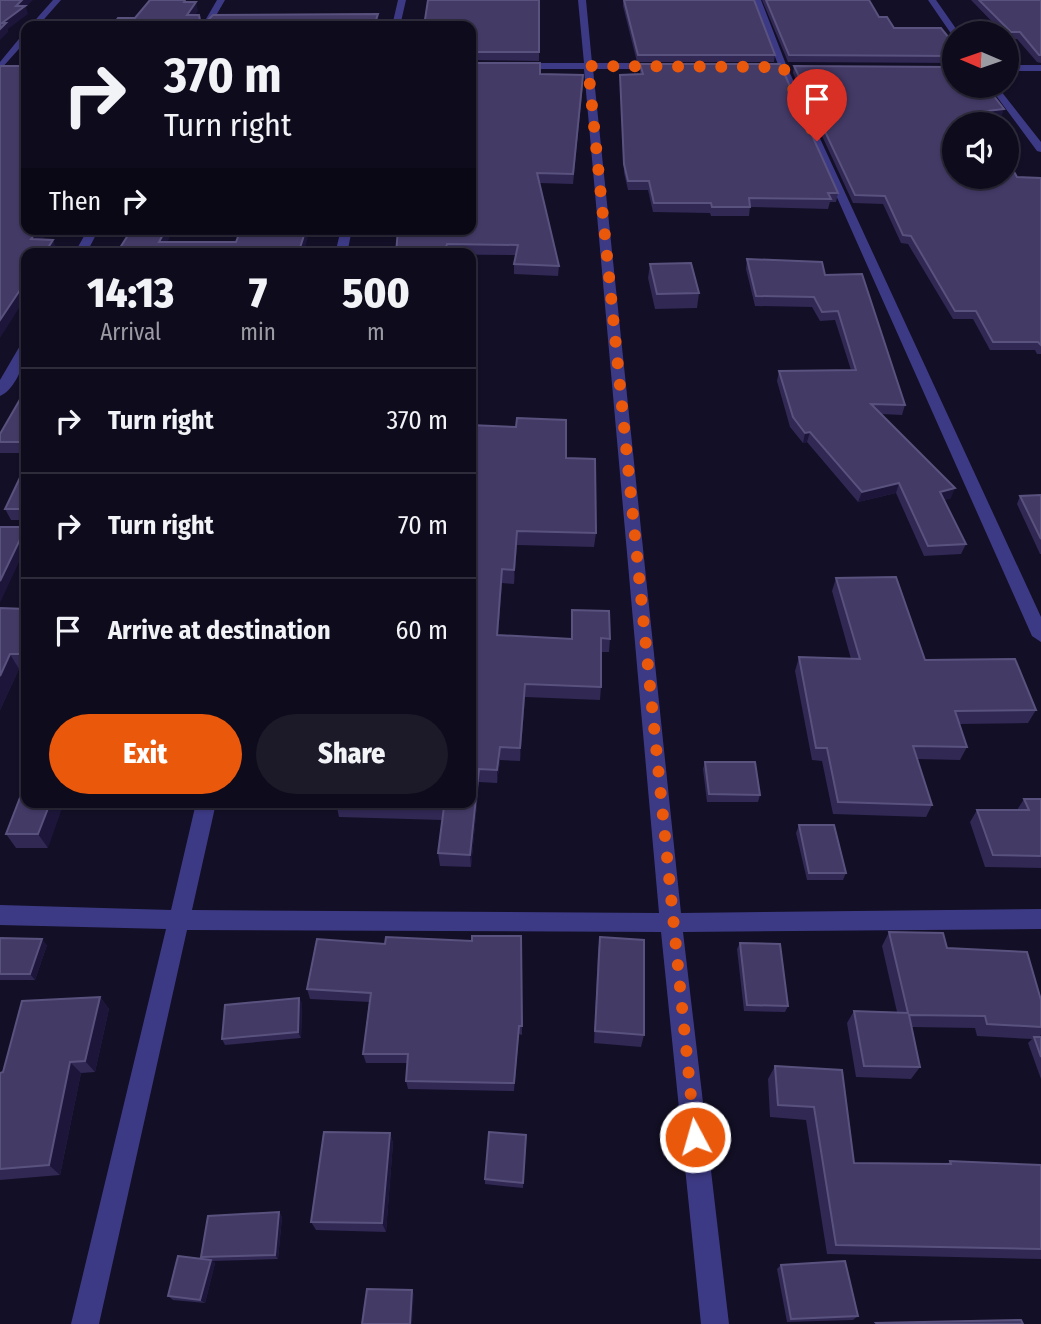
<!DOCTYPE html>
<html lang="en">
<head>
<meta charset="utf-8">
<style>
	body { margin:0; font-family:"Fira Sans Condensed",sans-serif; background:#1c1929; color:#f1f3f6; height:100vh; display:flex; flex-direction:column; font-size:26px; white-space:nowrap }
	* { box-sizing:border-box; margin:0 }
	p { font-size:23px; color:#9b9ba3 }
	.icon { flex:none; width:38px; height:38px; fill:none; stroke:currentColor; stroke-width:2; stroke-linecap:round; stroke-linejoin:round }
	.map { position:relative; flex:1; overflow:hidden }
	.side { position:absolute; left:21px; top:248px; width:455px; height:560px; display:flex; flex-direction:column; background:#0e0b1c; border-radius:14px; box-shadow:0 2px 5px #0004,0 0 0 2px #2e2b3b }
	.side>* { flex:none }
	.top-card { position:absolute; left:21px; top:21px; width:455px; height:214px; border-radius:14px; box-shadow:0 2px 5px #0004,0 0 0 2px #2e2b3b; background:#0e0b1c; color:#f1f3f6; overflow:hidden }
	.needle { width:46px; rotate:272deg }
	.fabs { position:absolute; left:942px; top:21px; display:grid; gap:14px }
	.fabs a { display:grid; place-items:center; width:77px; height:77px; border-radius:50%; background:#0e0b1c; box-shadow:0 2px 5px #0004,0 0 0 2px #2e2b3b; font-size:35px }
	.pin { position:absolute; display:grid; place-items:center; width:60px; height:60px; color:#fff; margin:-72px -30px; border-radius:50% 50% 50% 0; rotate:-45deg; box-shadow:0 0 7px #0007 }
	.pin .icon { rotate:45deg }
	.me { position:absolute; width:77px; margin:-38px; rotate:354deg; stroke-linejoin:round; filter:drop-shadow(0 0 5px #0008) }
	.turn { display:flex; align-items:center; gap:24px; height:147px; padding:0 28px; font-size:32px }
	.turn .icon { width:91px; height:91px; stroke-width:2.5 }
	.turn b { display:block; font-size:49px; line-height:60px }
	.then { display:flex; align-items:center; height:66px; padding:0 28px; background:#0003; gap:14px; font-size:26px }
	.eta { display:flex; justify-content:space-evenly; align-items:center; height:119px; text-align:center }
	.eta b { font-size:42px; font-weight:800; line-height:49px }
	.button { display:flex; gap:14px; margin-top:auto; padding:14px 28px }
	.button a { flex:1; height:80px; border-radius:42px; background:#ea580c; color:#fff; font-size:28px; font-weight:800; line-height:80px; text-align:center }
	.button a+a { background:#1c1929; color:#f1f3f6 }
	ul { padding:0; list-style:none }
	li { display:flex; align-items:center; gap:21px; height:105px; padding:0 28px; border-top:2px solid #2e2b3b }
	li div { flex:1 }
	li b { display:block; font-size:26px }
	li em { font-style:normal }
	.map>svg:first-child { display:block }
</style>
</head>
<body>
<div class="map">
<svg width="1041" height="1324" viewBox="0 0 1041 1324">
	<rect width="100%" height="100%" fill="#130f26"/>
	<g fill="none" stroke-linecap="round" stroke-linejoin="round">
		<path fill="#3d3a85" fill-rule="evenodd" d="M53,0h8l-23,26h-8z
			M217,0h8l-15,26h-8z
			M398,0h8l-6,26h-8z
			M578,0h8l6,63h71l4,3 -4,3h-70l88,844 360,-4v20l-358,3 46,392h-28l-40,-392 -474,-2 -88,394h-28l95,-395 -166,-4v-20l171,5 25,-107h20l-24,107 467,3 -75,-844h-113v-6h113z
			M753,0h8l26,67 254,550v25l-9,-6 -253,-569z
			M928,0h8l23,33 -7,2z
			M23,34h3v7l-26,29v-8z
			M1006,65h35v6h-35z
			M989,86h8l44,56v10l-4,-1z
			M88,229h11l-13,25h-12z
			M341,229h11l-5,25h-12z
			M26,343c1,16 -10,47 -26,53v-16l21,-36z"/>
	</g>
	<path fill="#312854" d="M539,0v61l-68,-1v1v-35z
		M623,0l152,55 -1,7h-137l-14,-56z
		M762,0h107l10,17 15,11 60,16v19l-166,-1z
		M971,0h70v63l-4,-1 -20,-23h-8l-3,-2v-4h-3z
		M640,64l198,129 -2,9h-6l-2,7 -78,-2 -1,9h-38l-1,-3 -57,-1 -5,-22h-20l-4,-17 -4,-98 20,-1z
		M794,66l210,43 -3,7 -27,4 -20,4 63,53 24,1v176h-4l-2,-4h-45l-17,-31h-20l-45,-75 -7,-1 -18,-39 -30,-1 -60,-130z
		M540,74l43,10 -10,100 -34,-1 20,83 -1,10 -44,-2v-10l2,-9 -120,-1z
		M241,229h81l-2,8h-12l-192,17 51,-12h69z
		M747,259l78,16 80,130 -3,10 -21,-1 70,84 -7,2 22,44 -5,10 -37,2 -28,-63 -38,9 -51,-60 -4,1 -13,-16 -13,-46 2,-10 72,-1 -16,-50 -15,1 -8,-14 -57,-1 -9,-37z
		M650,264l49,29 -2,15 -42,1 -7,-31z
		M26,389v64h-26v-19z
		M471,425l95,33 30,75 -2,14 -77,-2 -3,39 -12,-1 -4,52 73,4 1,-29 38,29 -1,13h-8v35l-1,13 -75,-3 -5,64 -20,-1 -3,23 -18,-1 -8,85 -31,-1 -2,-13 4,-33 -103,-3 -3,-14z
		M26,465v55h-15l-6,-11z
		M1041,495v59h-1l-23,-50 3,-8z
		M836,578l89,82 111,50 -8,13 -69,1 8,23 -7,13 -43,-1 15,46 -6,12 -93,-3 -11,-53 -10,-1 -17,-89 4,-14 52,2 -19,-68z
		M0,608l26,1v60h-7l-19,41z
		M705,762l55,33 -2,7h-51l-4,-33z
		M26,782l22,66h-32l-10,-14z
		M1024,799h17v69l-56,-1 -15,-45 7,-12h40z
		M81,803h66l-1,4z
		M799,825l47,48 -3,7h-36l-11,-47z
		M889,932l58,16 94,52v35l-2,2h2v42l-13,-36 4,-4 -55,-3 -2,-8 -64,-1 9,40 -9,12 -55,-2 -9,-54 7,-12 43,1 -15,-66z
		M521,936l1,99 -3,-1 -5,57 -106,-2 -2,-8 1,-18h-41l-3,-9 6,-52 -59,-3 -3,-10 78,-45 87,-3z
		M600,937l44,98 -3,12 -47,-4 4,-93z
		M0,938l47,7 -12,35h-35z
		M740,943l48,63 -3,6 -41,-1 -7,-62z
		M100,997l9,12 -14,63 -14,1 -21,102 -60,5v-107l3,-1z
		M299,998l3,6 -1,34 -76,7 -3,-6z
		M775,1066l67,4 12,93 93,1 3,-3 91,4v94l-214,-5 -21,-134 -36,-3 -2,-38z
		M390,1133l3,10 -7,89 -70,-2 -5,-8z
		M526,1135l-3,53 -38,-4v-5z
		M279,1212l3,5 -4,42 -66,2 3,2 -10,40 -32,-3 -5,-4 35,-37 -2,-2z
		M781,1265l77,51 -5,4 -66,2 -10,-53z"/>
	<path fill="#1d163a" d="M22,0h11l-7,7 2,7 -20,15v3l-8,8v-12l2,-5z
		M196,2l2,9 -9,13 -2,-9z
		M378,14l1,8 -1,4h-4z
		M1004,109l-3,7 -33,5 2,-8z
		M39,229h12l-16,21 -4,-11z
		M166,229h8l-12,23 -3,-10z
		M306,229h1l1,8 -5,17h-5z
		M53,240l4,10 -3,4h-10z
		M26,281v16l-26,41v-18z
		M810,432l-3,10 -4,1 2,-10z
		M899,483l-3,10 -38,9 4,-10z
		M955,488l-4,10 -15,4 4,-10z
		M26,527v20l-26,56v-22z
		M517,531v14l-3,39v-14z
		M502,569v14l-5,66v-14z
		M10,654l9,15 -19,41v-34z
		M525,684v13l-5,64v-13z
		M500,747v13l-3,23v-13z
		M479,769v13l-8,85 -1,-12z
		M50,803h14l-16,45 -10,-14z
		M42,939l5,6 -12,35 -5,-6z
		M100,997l9,12 -14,63 -10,-11z
		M299,998l3,6 -1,34 -3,-6z
		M519,1026v8l-5,57v-8z
		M70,1062l11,11 -21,102 -11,-10z
		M390,1133l3,10 -7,89 -4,-9z
		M279,1212l3,5 -4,42 -3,-4z
		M211,1260l4,3 -10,40 -5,-3z
		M412,1290l2,4 -2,30h-2z"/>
	<path fill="#433a66" stroke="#5a527e" stroke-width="2" d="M0,0h22l-6,6h9l-23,17h4l-6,6z
		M150,0h35l-1,2h12l-9,13h12l1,5h8l5,-5 165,-1 -4,12h-281l1,-2 19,1 5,-7h17z
		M428,0h111v52h-68v-26h-47z
		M624,0h130l21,55h-137z
		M766,0h103l10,17h8l7,11h47l13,16v12l-165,-1z
		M979,0h62v55h-2l-19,-23h-9z
		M471,63h69v11l43,1 -10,99 -36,-1 22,93 -45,-2 4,-19 -71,-1 -3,10h-48l2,-25h73z
		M640,64h140l58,129h-10l3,6 -82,-1 1,9h-38l-1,-4h-57l-5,-22h-21l-4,-17 -4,-89 23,-1z
		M0,66h26v163h13l-8,10 22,1 -9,14h-18v27l-26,39z
		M794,66l160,1v19h32l18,23 -34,4 7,11h-23v53h52v-9l1,1 6,1 4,7 24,1v167l-3,-3h-45l-17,-31h-21l-44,-75 -8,-1 -18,-39 -30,-1z
		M132,229h34l-7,13h77l5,-13h65l-8,25h-182z
		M747,259l75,3 3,13 37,-1 43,131 -34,-1 84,84 -15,4 26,52 -38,2 -29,-63 -37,9 -52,-60 -5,1 -12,-16 -14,-46 77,-1 -18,-59 -16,1 -8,-15 -58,-1z
		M691,263l8,30 -42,1 -7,-30z
		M26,389v53h-26v-8z
		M517,418l49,2v38l29,1 1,74 -79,-2 -3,39 -12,-1 -5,66 75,4v-29l37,1 1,28 -9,-1v49l-76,-3 -5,64 -20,-1 -3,23 -18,-1 -9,86 -32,-2 6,-46 -108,-3 135,-1v-378l45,2z
		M26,465v44h-21z
		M1041,495v44l-21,-43z
		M0,527h26l-26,54z
		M896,577l29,83 90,-1 21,51 -81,1 12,36 -54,-1 19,59 -94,-3 -11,-54h-11l-17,-91 61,2 -24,-81z
		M0,608l26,1v43l-1,2h-15l-10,22z
		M705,762h50l5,33 -51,-1z
		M26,782v21h24l-12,31h-32z
		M1024,799h17v57l-48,-1 -16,-45h52z
		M799,825h35l12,48h-37z
		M889,932l54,1 4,15 80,4 14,48v27l-54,-3 -2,-8 -76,-1 11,52 -56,-1 -10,-55 54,2z
		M472,936h49l1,90h-3l-5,57 -108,-2 2,-27h-45l8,-61 -64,-4 10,-50 68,5 1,-7 86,4z
		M600,937l44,3v95l-49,-4z
		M0,938l42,1 -12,35h-30z
		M740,943l40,1 8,62 -41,-1z
		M100,997l-15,64 -15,1 -21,103 -49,4v-96l3,-1 19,-71z
		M299,998l-1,34 -76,7 3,-34z
		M1034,1037h7v20z
		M775,1066l67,4 12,93 97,1 -1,-3 91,4v84l-205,-4 -22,-138 -36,-2z
		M324,1132l66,1 -8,90 -71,-1z
		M489,1132l37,3 -3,48 -38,-4z
		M279,1212l-4,43 -74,2 7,-41z
		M178,1256l33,4 -11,40 -32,-4z
		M845,1261l13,55 -67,3 -10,-54z
		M367,1289l45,1 -2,34h-48z
		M1021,1320l2,4h-146l-1,-1z"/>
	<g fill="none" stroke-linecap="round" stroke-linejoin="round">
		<path stroke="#ea580c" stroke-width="12" stroke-dasharray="0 21.6" d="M695,1137l-107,-1071 195,1 34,74"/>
	</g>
</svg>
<div class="fabs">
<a><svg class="needle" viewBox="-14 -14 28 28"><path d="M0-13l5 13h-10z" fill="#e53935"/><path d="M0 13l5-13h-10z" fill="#9b9ba3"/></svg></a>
<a><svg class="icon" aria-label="sound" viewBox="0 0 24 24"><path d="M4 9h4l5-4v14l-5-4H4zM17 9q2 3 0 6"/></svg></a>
</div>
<div class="pin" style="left:817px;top:141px;background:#d93025"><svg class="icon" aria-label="arrive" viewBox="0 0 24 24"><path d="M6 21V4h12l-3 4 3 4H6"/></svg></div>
<svg class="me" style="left:695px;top:1137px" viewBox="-20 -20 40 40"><circle r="17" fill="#ea580c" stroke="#fff" stroke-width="3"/><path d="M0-11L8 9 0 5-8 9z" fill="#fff"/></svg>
<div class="top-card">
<div class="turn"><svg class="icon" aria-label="right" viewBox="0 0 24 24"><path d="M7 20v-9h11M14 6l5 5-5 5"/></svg><div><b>370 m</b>Turn right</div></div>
<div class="then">Then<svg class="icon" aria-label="right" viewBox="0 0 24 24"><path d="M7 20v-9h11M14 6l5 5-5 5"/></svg></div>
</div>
<section class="side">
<div class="eta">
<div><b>14:13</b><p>Arrival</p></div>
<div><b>7</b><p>min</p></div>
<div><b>500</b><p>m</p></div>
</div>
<ul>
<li><svg class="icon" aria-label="right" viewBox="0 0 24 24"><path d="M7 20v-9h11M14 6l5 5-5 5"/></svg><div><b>Turn right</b></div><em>370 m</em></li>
<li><svg class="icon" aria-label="right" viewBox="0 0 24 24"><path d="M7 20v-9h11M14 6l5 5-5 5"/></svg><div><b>Turn right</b></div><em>70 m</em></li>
<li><svg class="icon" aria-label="arrive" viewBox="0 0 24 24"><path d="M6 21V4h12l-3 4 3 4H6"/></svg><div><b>Arrive at destination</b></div><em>60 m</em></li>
</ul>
<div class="button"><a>Exit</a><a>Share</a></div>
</section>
</div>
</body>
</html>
